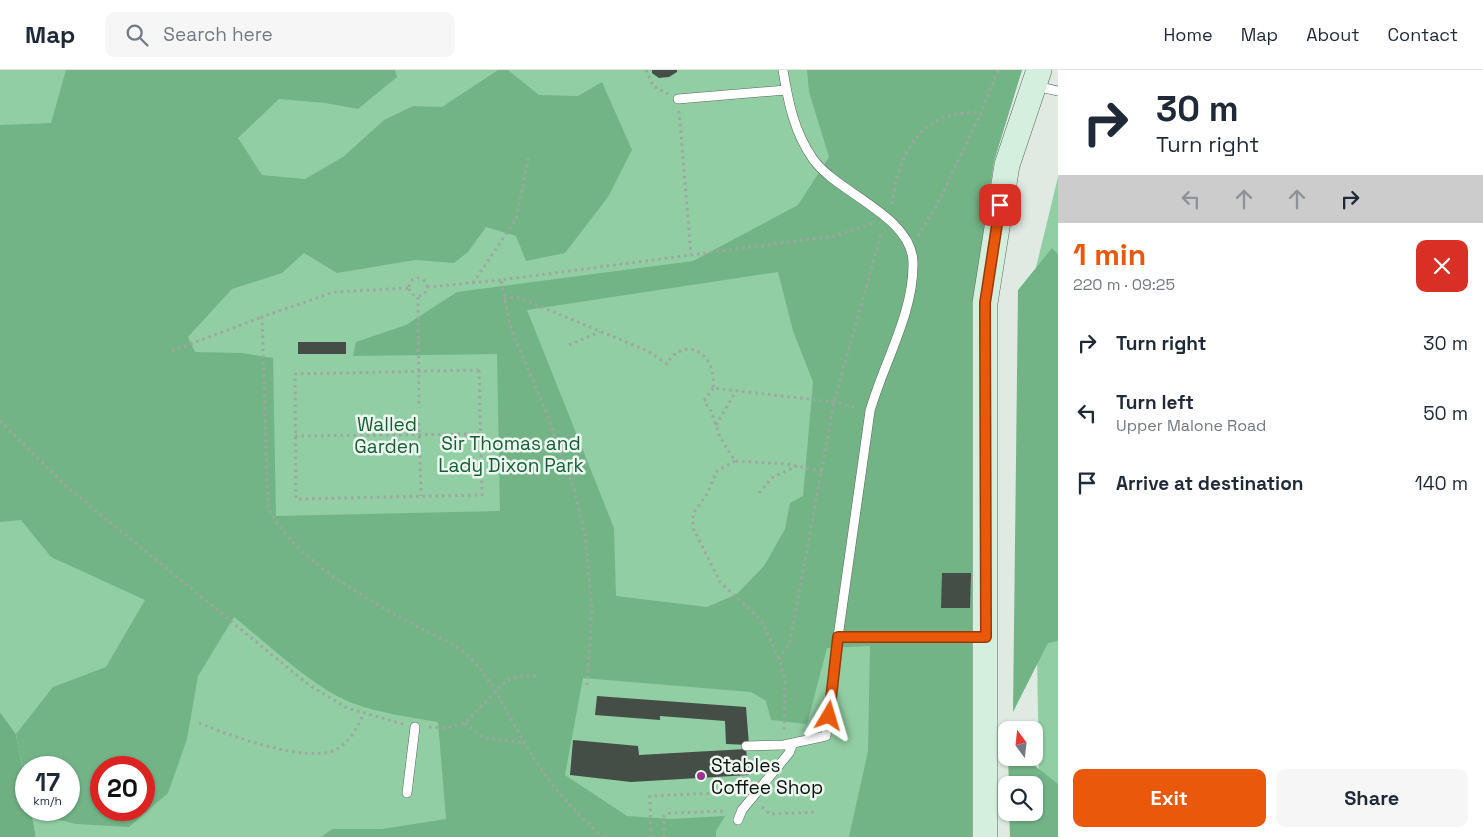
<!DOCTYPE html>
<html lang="en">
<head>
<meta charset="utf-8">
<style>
	body { margin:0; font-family:"Space Grotesk",sans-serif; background:#f6f6f7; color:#1f2937; height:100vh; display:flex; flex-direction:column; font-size:19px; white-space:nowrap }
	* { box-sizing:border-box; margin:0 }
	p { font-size:16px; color:#747a83 }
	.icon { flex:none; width:28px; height:28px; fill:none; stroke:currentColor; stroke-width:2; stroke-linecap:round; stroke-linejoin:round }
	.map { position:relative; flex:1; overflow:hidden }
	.details { display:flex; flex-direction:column; background:#fff; width:425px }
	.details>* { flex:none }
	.guide { background:#fff; color:#1f2937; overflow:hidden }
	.needle { width:32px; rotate:345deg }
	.fabs { position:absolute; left:998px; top:651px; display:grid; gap:10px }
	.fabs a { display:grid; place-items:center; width:45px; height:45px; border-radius:10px; background:#fff; box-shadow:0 1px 4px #0004; font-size:25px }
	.speed { position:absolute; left:15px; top:686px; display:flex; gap:10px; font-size:25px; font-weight:700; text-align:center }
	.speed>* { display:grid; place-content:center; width:65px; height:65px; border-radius:50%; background:#fff; box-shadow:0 1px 4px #0004; line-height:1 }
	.speed small { font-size:12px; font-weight:400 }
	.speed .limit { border:8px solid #d22; background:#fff; color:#111 }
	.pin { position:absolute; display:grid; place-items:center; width:42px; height:42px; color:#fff; margin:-21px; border-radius:10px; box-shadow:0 2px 8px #0006 }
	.me { position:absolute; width:55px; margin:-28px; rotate:7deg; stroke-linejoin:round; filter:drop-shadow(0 0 4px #0008) }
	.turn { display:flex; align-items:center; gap:18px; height:105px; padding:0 15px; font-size:22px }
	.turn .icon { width:65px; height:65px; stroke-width:2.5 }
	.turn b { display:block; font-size:35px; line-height:42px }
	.lanes { display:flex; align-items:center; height:48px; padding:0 15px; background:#0003; justify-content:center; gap:25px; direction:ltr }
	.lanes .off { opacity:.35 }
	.round { display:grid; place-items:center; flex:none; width:52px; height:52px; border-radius:10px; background:#f6f6f7 }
	.headline { display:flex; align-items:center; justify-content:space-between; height:85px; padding:0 15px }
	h1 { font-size:30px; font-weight:800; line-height:38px; color:#ea580c }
	.button { display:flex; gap:10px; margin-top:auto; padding:10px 15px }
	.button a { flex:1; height:58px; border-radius:10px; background:#ea580c; color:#fff; font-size:20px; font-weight:800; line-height:58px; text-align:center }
	.button a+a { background:#f6f6f7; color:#1f2937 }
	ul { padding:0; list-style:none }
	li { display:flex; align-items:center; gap:15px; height:70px; padding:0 15px }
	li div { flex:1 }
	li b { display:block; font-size:19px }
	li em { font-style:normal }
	header { display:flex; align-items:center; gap:30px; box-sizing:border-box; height:70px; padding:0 25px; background:#fff; border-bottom:1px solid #e0e1e3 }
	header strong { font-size:24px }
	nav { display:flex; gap:28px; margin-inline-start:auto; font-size:18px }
	.search { width:350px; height:45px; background:#f6f6f7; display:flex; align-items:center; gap:12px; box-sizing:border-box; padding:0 18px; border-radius:10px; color:#747a83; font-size:19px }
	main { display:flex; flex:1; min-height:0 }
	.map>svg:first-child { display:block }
</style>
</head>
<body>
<header>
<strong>Map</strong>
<div class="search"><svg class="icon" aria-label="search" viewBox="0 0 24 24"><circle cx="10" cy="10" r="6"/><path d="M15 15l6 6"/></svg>Search here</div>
<nav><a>Home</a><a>Map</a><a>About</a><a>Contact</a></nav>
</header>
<main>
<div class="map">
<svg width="1058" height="767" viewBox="0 0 1058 767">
	<rect width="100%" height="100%" fill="#dfebe2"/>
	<path fill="#92cea3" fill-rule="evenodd" d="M0,0h1022l-28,91 -21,141 9,535h-946l-5,-27h38v-42h-43v18l-10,-52 -16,-22zM101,698h43v42h-43z
		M1058,107v660h-18l-9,-549z"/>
	<path fill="#73b487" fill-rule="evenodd" d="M66,0h329l2,7 -39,32 -33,-6 -46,-4 -41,39 24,37 43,4 38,-22 41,-37 29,-14 29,1 56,-37h10l31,25 39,1 24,-14 30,68 -24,47 -43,56 -39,8 -10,-25 -30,-9 -18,25 -14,11 -39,-3 -78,13 -33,-20 -22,20 -50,16 -44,48 7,15 47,1 31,5 3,158 224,-5 -3,-157 -144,2 3,-14 50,-17 51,-33 236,-31 105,-56 31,-48 -20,-65 -2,-22h215l-28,91 -21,141 9,535h-133l19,-86 2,-105 -43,2 -20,76 -36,-4 -5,-19 -15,-9 -168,-14 -18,97 62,41 44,3 54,-3 -9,15v6h-395l11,-8h50l64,-10 -8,-97c-29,-5 -59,-9 -86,-19 -40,-16 -84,-59 -118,-86l-36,59 -11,63 -19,54 -39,34 -53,-3 -45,-11v-3h38v-42h-43v18l-10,-52 37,-47 53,-20 39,-67 -94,-43 -30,-37 -21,2v-397l51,-2zM778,202l15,59 20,51 -10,114 -13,7 -5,26 -21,37 -27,28 -30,13 -91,-11 -2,-68 -87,-218zM101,698h43v42h-43z
		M1052,178l6,6v387l-10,2 -35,69 5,-422z
		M1008,688h17l33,26v53h-48l-1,-24 25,-1v-27h-25z"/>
	<path fill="#6fb083" d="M0,642l16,22 10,52v24h5l5,27h-36z"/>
	<path fill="#444d46" d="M652,0h25v2l-8,5 -10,1 -7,-5z
		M298,272h48v12h-48z
		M942,503h29l-1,35h-29z
		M597,626l149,11 3,38 -23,-1 -1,-23 -65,-5v4l-65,-5z
		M573,670l65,6 1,9 107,-6 3,26 -118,7 -61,-7z"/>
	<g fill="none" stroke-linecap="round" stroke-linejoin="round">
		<defs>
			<path id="lane" d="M783,0c5,31 11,62 30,89 24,34 99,57 100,103 1,51 -29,100 -43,149l-32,226
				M1036,16l22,5
				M678,29l108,-9
				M746,676l38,-1 42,-9 12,-99h145
				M407,723l8,-66
				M738,750l4,-10 47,-57 4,-10"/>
			<path id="secondary" d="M985,767v-534l22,-138 32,-95"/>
		</defs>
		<use href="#lane" stroke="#5b655e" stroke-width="10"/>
		<use href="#secondary" stroke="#5b655e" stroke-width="26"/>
		<path stroke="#9da7a0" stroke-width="3" stroke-dasharray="2.5 4" stroke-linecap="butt" d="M646,0l7,16 15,8
			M679,41l12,144
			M892,134c2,-10 3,-21 6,-30 14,-43 38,-64 83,-61
			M918,166l19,-31 44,-92 17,-43
			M409 217a9 9 0 1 1 18 0a9 9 0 1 1-18 0Z
			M473,213l43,-64 13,-63
			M427,217l74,-7
			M408,218l-74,4 -72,25 6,190c22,50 101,94 148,119 20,10 43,19 58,36 21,23 34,53 50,80 22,38 46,66 79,95
			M418,227l1,111
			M504,228l12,-1 11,4 121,50 19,13c18,-31 51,-9 46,24l121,14 24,6
			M569,275l31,-13
			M172,281l90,-34
			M479,300l3,125 -186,4 -1,-125z
			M713,318l-9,13 7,10 9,26 15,24 51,3 36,7
			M0,351l67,66 242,198 38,23 56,16
			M419,353l2,73
			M716,355l20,-34
			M295,366l186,-2
			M735,391l-18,10 -10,23 -14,20v14l27,54 41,38 18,39 6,22 -1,50
			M759,423l14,-16 24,-11
			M779,589l11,-17 44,-240 48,-171
			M587,615l5,-75 -7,-76 -11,-45 -29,-80 -34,-80 -10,-49 334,-44 38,-13
			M199,653c30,12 109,42 138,26 13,-7 21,-23 27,-36
			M465,653l17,14 43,6
			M429,657l16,1 20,-5 41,-42 13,-5h19
			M762,737l8,7 47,-2
			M651,767l-1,-41 91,-4
			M664,767v-21l6,-3 57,-2"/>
		<use href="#lane" stroke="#fff" stroke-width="9"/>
		<use href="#secondary" stroke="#d4efdd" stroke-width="25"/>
	</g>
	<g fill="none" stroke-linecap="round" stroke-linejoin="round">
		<defs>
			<path id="route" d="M829,646l9,-79h148l-1,-334 15,-98"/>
		</defs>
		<use href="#route" stroke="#983908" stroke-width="12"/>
		<use href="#route" stroke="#ea580c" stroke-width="9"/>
	</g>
	<circle fill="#9e3191" stroke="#ecf8ef" stroke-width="2" cx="701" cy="706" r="5"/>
	<g text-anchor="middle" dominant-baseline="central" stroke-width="5" stroke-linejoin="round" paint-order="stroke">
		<g font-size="19" fill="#176036" stroke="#ecf8ef">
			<text x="387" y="354">Walled<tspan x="387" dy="22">Garden</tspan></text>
			<text x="511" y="373">Sir Thomas and<tspan x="511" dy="22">Lady Dixon Park</tspan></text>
		</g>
		<g font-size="19" fill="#101311" stroke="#ecf8ef" text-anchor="start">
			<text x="711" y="695">Stables<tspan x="711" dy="22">Coffee Shop</tspan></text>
		</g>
	</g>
</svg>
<div class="fabs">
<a><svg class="needle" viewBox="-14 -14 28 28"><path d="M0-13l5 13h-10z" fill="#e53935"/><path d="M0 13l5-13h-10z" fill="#747a83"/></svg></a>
<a><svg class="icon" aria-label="search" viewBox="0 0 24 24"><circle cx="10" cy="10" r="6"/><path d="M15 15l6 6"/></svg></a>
</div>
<div class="speed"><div>17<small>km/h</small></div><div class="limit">20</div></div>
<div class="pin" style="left:1000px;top:135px;background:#d93025"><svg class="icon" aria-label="arrive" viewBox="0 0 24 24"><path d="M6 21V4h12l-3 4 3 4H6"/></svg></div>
<svg class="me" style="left:829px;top:646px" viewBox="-20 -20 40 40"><path d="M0-17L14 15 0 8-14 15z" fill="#ea580c" stroke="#fff" stroke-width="4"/></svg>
</div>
<section class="details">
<div class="guide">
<div class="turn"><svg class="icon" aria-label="right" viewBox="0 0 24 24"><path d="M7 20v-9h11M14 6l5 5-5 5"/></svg><div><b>30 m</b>Turn right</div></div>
<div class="lanes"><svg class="icon off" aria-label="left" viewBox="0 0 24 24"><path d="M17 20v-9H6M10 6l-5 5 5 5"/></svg><svg class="icon off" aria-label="ahead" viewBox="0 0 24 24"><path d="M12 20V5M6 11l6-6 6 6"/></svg><svg class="icon off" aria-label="ahead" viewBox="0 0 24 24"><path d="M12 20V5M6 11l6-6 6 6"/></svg><svg class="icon" aria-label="right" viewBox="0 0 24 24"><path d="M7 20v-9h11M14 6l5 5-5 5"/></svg></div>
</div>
<div class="headline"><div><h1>1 min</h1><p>220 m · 09:25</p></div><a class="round" style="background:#d93025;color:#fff"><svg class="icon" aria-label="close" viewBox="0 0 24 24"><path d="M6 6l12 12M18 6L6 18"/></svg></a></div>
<ul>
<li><svg class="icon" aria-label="right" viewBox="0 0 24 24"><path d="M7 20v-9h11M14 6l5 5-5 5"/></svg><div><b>Turn right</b></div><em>30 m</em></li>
<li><svg class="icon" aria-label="left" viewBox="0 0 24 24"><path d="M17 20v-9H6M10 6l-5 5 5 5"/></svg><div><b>Turn left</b><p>Upper Malone Road</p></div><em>50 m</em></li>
<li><svg class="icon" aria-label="arrive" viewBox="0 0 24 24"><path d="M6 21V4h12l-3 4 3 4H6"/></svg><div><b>Arrive at destination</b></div><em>140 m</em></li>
</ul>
<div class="button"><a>Exit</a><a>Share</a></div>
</section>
</main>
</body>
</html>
